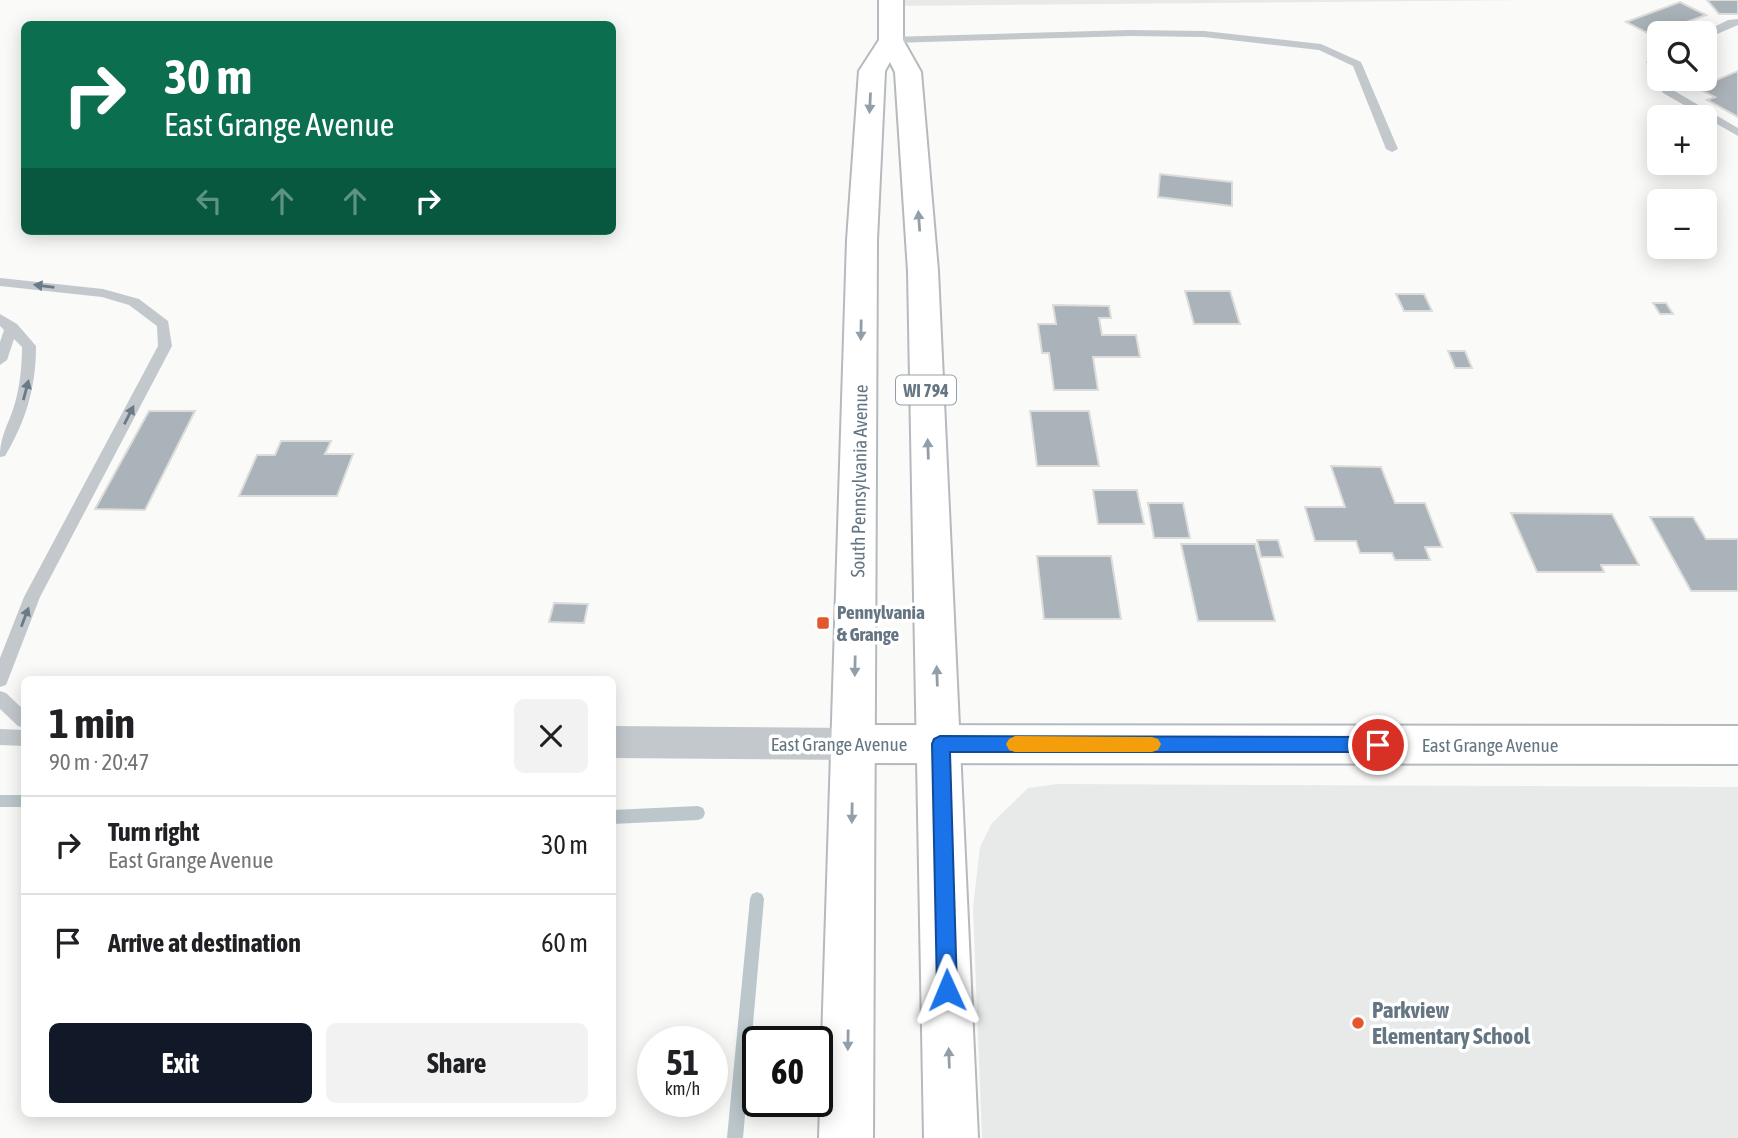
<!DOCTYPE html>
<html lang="en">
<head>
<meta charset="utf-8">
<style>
	body { margin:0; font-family:"Asap Condensed",sans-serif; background:#f2f2f2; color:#202124; height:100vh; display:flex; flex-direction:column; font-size:26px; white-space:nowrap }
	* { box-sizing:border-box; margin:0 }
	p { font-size:23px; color:#757577 }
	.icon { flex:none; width:38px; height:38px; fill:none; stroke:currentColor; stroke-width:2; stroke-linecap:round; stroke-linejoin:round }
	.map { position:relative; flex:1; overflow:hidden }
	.details { position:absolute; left:21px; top:676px; width:595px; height:441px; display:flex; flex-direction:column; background:#fff; border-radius:10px; box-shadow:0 4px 18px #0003 }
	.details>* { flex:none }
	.top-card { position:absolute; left:21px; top:21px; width:595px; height:214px; border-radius:10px; box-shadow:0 4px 18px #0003; background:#0b6e4f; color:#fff; overflow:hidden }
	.fabs { position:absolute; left:1647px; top:21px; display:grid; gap:14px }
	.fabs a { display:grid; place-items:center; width:70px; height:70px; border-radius:10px; background:#fff; box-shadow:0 4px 18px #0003; font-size:35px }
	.speed { position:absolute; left:637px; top:1026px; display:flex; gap:14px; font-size:35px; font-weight:700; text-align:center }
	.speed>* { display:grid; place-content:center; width:91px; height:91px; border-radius:50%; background:#fff; box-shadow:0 4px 18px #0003; line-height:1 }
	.speed small { font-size:18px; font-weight:400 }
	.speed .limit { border:4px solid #111; border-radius:10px; background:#fff; color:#111 }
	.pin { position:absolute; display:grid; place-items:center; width:60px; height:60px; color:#fff; margin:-30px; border:4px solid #fff; border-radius:50%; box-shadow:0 2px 7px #0007 }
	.me { position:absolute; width:77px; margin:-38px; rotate:359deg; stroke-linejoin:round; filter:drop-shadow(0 0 5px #0008) }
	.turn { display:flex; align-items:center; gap:24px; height:147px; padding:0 28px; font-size:32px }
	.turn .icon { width:91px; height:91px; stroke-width:2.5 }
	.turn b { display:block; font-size:49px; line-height:60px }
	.lanes { display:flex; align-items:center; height:66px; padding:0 28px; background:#0003; justify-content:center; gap:35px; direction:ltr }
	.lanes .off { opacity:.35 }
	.round { display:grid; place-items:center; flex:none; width:74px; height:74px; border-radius:10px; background:#f2f2f2 }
	.summary { display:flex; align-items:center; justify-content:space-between; height:119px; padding:0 28px }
	h1 { font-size:42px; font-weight:700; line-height:52px }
	.action { display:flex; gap:14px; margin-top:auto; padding:14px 28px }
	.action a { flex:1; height:80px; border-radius:10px; background:#111827; color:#fff; font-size:28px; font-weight:700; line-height:80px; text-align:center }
	.action a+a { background:#f2f2f2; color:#202124 }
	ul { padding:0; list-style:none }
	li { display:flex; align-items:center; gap:21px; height:98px; padding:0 28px; border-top:2px solid #e0e0e0 }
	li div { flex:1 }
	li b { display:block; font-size:26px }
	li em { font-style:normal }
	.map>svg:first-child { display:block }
</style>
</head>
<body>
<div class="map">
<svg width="1738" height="1138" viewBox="0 0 1738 1138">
	<rect width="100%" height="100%" fill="#fafaf8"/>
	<path fill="#e8e9e9" d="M891,0h636l-636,6z
		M1057,784l681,3v351h-756l-9,-231 7,-60 12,-24 36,-35z"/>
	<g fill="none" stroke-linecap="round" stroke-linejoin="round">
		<path fill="#bbc7cb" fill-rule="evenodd" d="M0,795h24v12h-24z
			M698,806l5,2 2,5 -2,5 -5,2 -86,4v-14z
			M757,892l5,2 2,5 -21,239h-16l23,-239 2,-5z"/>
	</g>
	<path fill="#aab3b9" stroke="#dcdcda" stroke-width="2" d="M1707,0h31v14h-19z
		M1680,2l26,13 -55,20 -25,-13z
		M1738,71v46l-31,-17 8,-3 -18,-9z
		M1160,174l72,8v24l-74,-9z
		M1185,291h45l10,33h-46z
		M1396,294h28l8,17h-28z
		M1653,303h13l7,11h-13z
		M1053,305l56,1 2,12h-12l3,17h34l4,22h-47l5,33h-44l-5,-37h-7l-4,-29h18z
		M1448,351h17l7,17h-17z
		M149,411h46l-50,99 -50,-1z
		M1030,411h59l10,55h-62z
		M281,441h50l-6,13h28l-16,42h-98l18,-41h18z
		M1331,466l50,1 14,36h30l17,44h-17l5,13h-35l-3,-7h-32l-4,-12h-41l-10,-34h40z
		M1093,490h44l7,34h-46z
		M1148,503h35l7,35h-36z
		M1511,513l101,1 27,51h-38l3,7h-67z
		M1650,517h43l13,22h32v52h-47z
		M1257,540h21l5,17h-22z
		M1181,544h74l20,77h-77z
		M1037,556h74l10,63h-77z
		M554,603l34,1 -4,19 -35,-1z"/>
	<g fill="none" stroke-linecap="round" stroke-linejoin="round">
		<defs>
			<path id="secondary" d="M853,725l885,1v38l-885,-1 -15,-6 -7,-13 7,-13z"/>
			<path id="primary" d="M879,0h24v40l18,32 17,199 40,867h-54l-16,-867 -13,-199 -5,-10 -5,9 -8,169 -4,898h-54l28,-898 12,-169 20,-31z"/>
		</defs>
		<use href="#secondary" stroke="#b3babf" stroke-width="4"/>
		<use href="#primary" stroke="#b5babe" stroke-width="4"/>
		<path fill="#c3c8cc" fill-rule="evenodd" d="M1738,19v6l-30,13 -4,1v-6h-2l26,-13z
			M1130,30l74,1 117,13 40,18 37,87 -6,3 -6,-3 -33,-83 -34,-16 -115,-13 -74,-1 -239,7 -5,-3 5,-3z
			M1659,55l-2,8 2,16h6l6,10 67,39v8l-75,-43 -17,-31z
			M0,278l103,11 36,10 29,22 4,25 -132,251 -32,83 -2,5 -6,2v-29l24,-61 134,-251 -1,-20 -28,-21 -27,-8 -102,-11z
			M0,314l17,10 19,22c0,41 -10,75 -31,110l-5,1c0,-22 9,-33 15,-54 5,-18 7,-37 7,-56l-8,-8 -7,21 -7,5v-23l4,-12 -4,-4z
			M0,691l6,2 18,17v18l-6,-2 -18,-17z
			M0,729l24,1v16l-24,-1z"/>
		<path fill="#c3c8cc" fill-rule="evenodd" d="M612,726l241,2 13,4 6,12 -6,12 -13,4 -241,-2z"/>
		<use href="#secondary" fill="#fff" fill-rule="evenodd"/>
		<use href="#primary" fill="#fff" fill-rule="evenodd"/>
	</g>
	<defs><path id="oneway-solid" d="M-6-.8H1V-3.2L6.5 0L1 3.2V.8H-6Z" transform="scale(1.75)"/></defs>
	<g fill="#939fa8">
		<use href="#oneway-solid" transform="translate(870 103) rotate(93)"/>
		<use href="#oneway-solid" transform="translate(919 221) rotate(-94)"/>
		<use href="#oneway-solid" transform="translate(861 330) rotate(91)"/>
		<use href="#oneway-solid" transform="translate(928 449) rotate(-92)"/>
		<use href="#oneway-solid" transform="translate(855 666) rotate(91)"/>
		<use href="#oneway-solid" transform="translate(937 676) rotate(-92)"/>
		<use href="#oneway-solid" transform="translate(852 813) rotate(91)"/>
		<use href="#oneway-solid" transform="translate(848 1040) rotate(91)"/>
		<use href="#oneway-solid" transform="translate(949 1058) rotate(-92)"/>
	</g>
	<g fill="#6a7a87">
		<use href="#oneway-solid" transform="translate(44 286) rotate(-173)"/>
		<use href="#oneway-solid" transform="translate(26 390) rotate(-75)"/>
		<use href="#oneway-solid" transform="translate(129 415) rotate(-63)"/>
		<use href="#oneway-solid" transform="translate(25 617) rotate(-69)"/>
	</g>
	<path fill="#1a73e8" stroke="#114b97" stroke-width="2" d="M940,736l438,1 6,2 3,6 -3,5 -6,2h-428l7,238 -3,7 -7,3 -7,-3 -3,-7 -5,-246 2,-5z"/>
	<path fill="#f59e0b" d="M1015,736l137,1 6,2 3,5 -3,6 -6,2h-137l-6,-2 -3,-6 3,-5z"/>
	<g fill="#e4572e" stroke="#fff" stroke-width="2.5">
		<rect x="816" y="616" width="14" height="14" rx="3.5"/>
		<circle cx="1358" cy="1023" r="7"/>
	</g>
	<g text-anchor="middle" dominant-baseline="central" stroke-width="7" stroke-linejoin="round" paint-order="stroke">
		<rect fill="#fff" stroke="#939fa8" stroke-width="2" x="896" y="375.5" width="60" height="29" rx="5"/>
		<g font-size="18" font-weight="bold" fill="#657683">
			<text x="926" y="390">WI 794</text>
		</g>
		<g font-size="19" fill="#657683" stroke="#fff">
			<text transform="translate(859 481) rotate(-89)">South Pennsylvania Avenue</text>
			<text x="839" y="744">East Grange Avenue</text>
			<text x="1490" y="745">East Grange Avenue</text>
		</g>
		<g font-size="19" font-weight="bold" fill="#657683" stroke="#fff" text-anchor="start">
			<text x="837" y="612">Pennylvania<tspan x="837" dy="22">&amp; Grange</tspan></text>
		</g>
		<g font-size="23" font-weight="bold" fill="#657683" stroke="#fff" text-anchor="start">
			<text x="1372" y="1010">Parkview<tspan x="1372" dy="26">Elementary School</tspan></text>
		</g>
	</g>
</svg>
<div class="fabs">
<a><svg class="icon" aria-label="search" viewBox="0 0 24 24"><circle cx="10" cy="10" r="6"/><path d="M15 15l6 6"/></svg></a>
<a>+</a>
<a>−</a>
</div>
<div class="speed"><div>51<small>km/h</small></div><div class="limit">60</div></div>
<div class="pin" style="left:1378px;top:745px;background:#d93025"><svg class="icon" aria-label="arrive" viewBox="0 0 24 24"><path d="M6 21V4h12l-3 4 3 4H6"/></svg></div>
<svg class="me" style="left:947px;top:990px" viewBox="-20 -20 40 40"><path d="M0-17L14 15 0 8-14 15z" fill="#1a73e8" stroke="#fff" stroke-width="4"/></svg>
<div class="top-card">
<div class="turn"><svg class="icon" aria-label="right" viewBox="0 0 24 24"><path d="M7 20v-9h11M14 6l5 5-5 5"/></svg><div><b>30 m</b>East Grange Avenue</div></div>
<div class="lanes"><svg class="icon off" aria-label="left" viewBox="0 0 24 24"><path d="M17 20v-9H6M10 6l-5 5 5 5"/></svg><svg class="icon off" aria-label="ahead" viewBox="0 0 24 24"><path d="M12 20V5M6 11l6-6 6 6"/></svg><svg class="icon off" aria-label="ahead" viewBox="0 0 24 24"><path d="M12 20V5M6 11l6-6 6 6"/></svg><svg class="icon" aria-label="right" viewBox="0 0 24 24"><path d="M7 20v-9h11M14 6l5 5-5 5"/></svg></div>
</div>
<section class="details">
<div class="summary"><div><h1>1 min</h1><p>90 m · 20:47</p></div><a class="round"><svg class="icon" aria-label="close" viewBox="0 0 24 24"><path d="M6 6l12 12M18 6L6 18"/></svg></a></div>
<ul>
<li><svg class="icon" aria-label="right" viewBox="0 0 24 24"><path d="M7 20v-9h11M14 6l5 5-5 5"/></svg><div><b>Turn right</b><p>East Grange Avenue</p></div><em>30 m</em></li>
<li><svg class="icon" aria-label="arrive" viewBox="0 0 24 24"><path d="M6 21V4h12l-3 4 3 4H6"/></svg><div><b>Arrive at destination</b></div><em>60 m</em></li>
</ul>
<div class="action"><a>Exit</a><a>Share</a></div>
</section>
</div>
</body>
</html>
